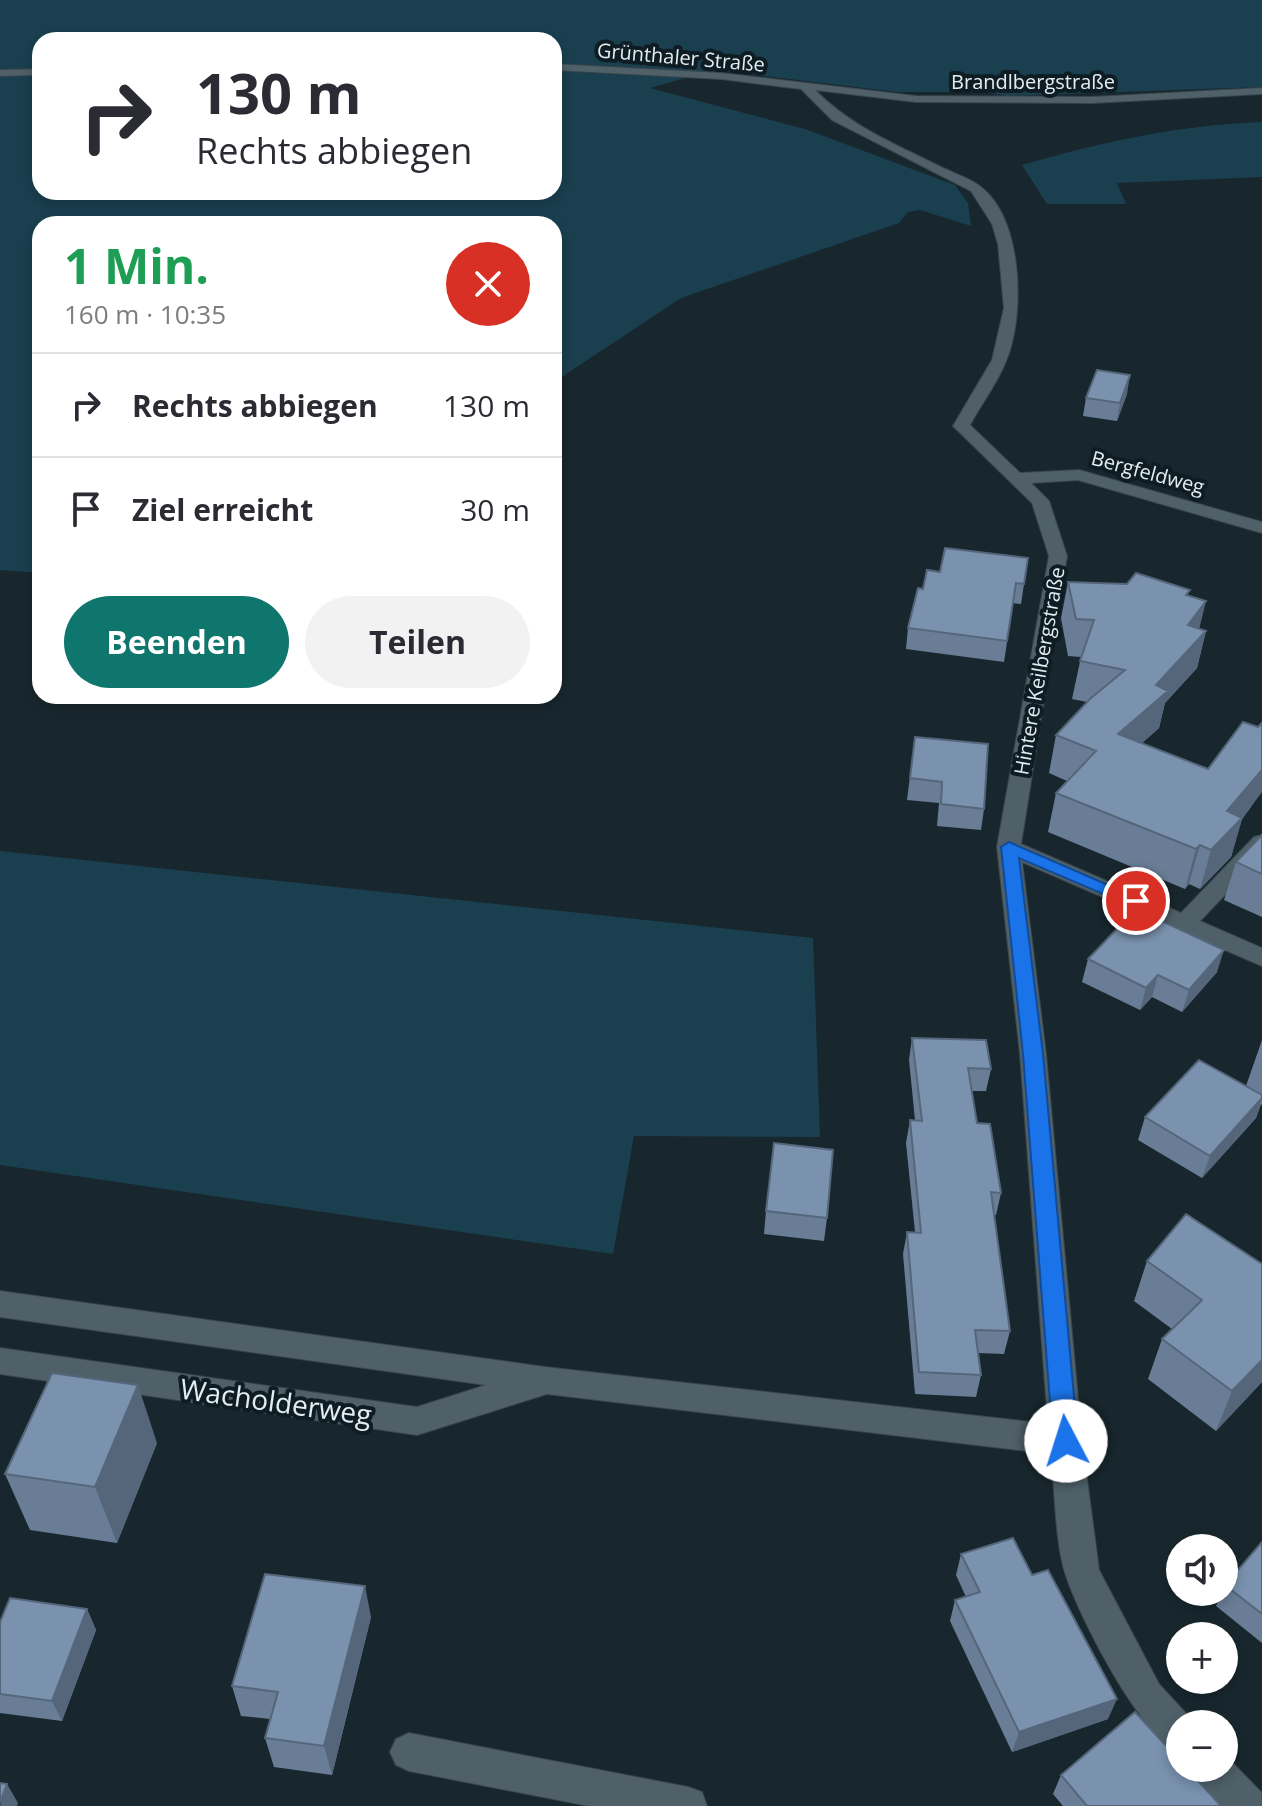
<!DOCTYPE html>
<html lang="de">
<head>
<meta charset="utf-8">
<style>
	body { margin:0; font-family:"Open Sans",sans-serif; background:#f2f2f3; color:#2b2b33; height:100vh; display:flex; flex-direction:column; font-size:30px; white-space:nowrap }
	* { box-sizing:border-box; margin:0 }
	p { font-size:26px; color:#7c7c81 }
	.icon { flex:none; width:44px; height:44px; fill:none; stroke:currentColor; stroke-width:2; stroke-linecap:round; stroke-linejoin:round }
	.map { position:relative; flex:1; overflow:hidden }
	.panel { position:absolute; left:32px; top:216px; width:530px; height:488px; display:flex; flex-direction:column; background:#fff; border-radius:24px; box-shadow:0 4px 12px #0003 }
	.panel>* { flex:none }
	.guide { position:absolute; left:32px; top:32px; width:530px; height:168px; border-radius:24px; box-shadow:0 4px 12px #0003; background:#fff; color:#2b2b33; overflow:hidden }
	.buttons { position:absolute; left:1166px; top:1534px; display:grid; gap:16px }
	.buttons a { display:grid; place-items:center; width:72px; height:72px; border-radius:50%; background:#fff; box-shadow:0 4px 12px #0003; font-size:40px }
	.pin { position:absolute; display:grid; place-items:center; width:68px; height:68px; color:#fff; margin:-34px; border:4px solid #fff; border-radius:50%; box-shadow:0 2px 8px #0007 }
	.me { position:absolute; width:88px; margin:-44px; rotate:355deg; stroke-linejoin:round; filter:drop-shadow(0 0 6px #0008) }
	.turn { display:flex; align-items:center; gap:28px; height:168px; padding:0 32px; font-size:36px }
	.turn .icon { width:104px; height:104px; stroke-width:2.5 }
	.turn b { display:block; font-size:56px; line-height:68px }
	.round { display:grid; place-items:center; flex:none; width:84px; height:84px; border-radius:42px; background:#f2f2f3 }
	.headline { display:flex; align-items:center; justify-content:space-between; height:136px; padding:0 32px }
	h1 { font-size:48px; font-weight:700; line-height:60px; color:#1e9e55 }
	.cta { display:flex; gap:16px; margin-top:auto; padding:16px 32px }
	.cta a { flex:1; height:92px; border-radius:48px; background:#0f766e; color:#fff; font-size:32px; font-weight:700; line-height:92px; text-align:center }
	.cta a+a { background:#f2f2f3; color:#2b2b33 }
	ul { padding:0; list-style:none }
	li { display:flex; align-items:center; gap:24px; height:104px; padding:0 32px; border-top:2px solid #e1e1e2 }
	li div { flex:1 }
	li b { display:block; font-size:30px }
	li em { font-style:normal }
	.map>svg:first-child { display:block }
</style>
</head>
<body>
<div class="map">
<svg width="1262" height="1806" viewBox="0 0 1262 1806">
	<rect width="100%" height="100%" fill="#18272e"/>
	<path fill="#1a3f4f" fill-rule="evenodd" d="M0,0h1262v87l-255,9 -23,-4h-87l-183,-22 -64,18 155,41 150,56 13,18 3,23 -51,-16 -12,2 -9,11 -218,75 -127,84v-158h-514v349l-40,-3zM40,40h514v152h-514z
		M1262,122v55l-145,6 9,21h-79l-25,-39c79,-23 158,-40 240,-43z
		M0,851l813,87 7,199 -186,-1 -21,118 -613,-89z"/>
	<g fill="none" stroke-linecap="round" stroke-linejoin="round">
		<defs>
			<path id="minor" d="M554,64l167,9 195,23 176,1 170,-9v6l-170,9 -176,-1 -101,-12c37,37 78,53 124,76 12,6 27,11 38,18 45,30 47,121 33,166 -8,27 -27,51 -40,75l50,48 59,-3 183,52v11l-184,-53 -47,3 18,18 18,55 -46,288 160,69 73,-76 8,-2v21l-62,65 62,27v18l-240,-104 24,192 36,387 17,129 60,114 34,37 2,3h-15v29c-40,-17 -100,-135 -114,-177 -11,-31 -11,-88 -15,-122l-504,-60 -130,41 -417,-61v-26l417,59 69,-22 -486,-68v-26l545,76 503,57 -28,-370 -23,-207 52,-291 -17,-53 -79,-77 39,-66 12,-52 -6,-64 -6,-20 -21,-33 -139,-71 -31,-31 -80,-10 -167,-9z
				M40,69v6l-40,1v-6z
				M409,1733l279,54 14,5 5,14h-118l-180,-35 -13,-6 -6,-13 6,-13z
				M1224,1754l37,38 1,14h-41l-23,-25 -6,-13h32z"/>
		</defs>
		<use href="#minor" stroke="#39454b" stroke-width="2"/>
		<use href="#minor" fill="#4f6069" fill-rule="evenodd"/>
	</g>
	<path fill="#697e96" d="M1127,394l-10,27 -34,-5 3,-18z
		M927,570l97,14 -3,20 -8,-1 -9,59 -98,-13 2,-21 15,-39z
		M1068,582l120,13 11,34 7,2 -9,37 -32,35 -6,25 -17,15 109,64 -9,12 -11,38 -31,32 -11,-5 -4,5 -137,-57 8,-39 11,-12 -18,-8 7,-38 31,-33 -15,-3 9,-42 -13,-1 -7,-38z
		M915,737l69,72 -3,21 -44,-4 2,-23 -32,-3z
		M1262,835v82l-38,-17 12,-38z
		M1088,959l129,13 -35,40 -30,-15 -12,13 -58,-28z
		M912,1038l79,31 -5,22h-14l5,32 24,70 -5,22h-2l16,116 -6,23 -26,-1 3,22 -5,22 -61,-3 -12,-140 4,-22h8l-9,-89 4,-23h5l-6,-60z
		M1262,1040v65l-1,-1 -5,14 -54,60 -64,-38 7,-23 101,-31z
		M766,1211l61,7 -3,23 -60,-7z
		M1147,1261l115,3v118l-46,49 -68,-52 14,-40 10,-10 -38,-28z
		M157,1443l-40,100 -87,-13 -25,-56z
		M1262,1542v101l-46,-37 6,-14h2l1,-7z
		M961,1554l71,21 76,144 -96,33 -62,-131 5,-21 11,-3 -10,-22z
		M87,1609l9,21 -34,91 -62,-8v-91z
		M371,1617l-39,158 -58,-8 -9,-29 5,-19 -29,-3 -9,-30z
		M1061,1775l160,31h-158l-10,-12z"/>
	<path fill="#55667a" d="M1130,375l-3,19 -10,27 3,-18z
		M1206,601l-9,37 9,-7 -9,37 -32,35 -6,25 -50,44 9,-38 38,-49 32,-60z
		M1262,770v22l-20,27 -11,38 -31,32 11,-39 16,-39z
		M1200,845l-11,39 -4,5 11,-40z
		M1224,950l-7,22 -35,40 7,-22z
		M1158,975l-6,22 -12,13 6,-22z
		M1262,1098l-6,20 -54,60 8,-22z
		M1262,1360v22l-46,49 16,-40z
		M138,1385l19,58 -40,100 -22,-56z
		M365,1586l6,31 -39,158 -8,-29z
		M87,1609l9,21 -34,91 -10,-20z
		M1117,1699l-9,20 -96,33 7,-20z
		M7,1784l11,19 -1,3h-17z"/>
	<path fill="#7a92ae" stroke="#55667a" stroke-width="2" d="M1097,370l33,5 -10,28 -34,-5z
		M945,548l83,10 -4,26 -8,-1 -9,58 -99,-13 10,-40 5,1 4,-19 13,2z
		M1136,573l54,17 -4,5 20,6 -18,24 18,6 -50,54 12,6 -50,43 90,35 35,-47 15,5 4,-4v47l-35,41 15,7 -31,32 -11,-5 -4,4 -140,-56 40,-42 -40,-16 35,-37 34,-28 -45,-9 14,-41 -18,-1 -8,-37 59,2z
		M915,737l73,7 -4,65 -43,-5 1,-22 -32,-4z
		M1262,835v39l-26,-12z
		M1136,909l88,41 -35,40 -31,-15 -12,13 -58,-29z
		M912,1038l74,2 5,29 -23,-1 9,55 13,1 11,69 -10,-1 19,139 -35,-1 6,45 -62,-3 -12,-140 14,1 -11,-113 12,1z
		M1199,1060l63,35v3l-52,58 -65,-39z
		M774,1143l59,7 -6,68 -61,-7z
		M1186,1214l76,50v96l-30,31 -70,-52 40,-39 -55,-39z
		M52,1373l86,12 -43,102 -90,-13z
		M1013,1538l19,37 16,-5 69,129 -98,33 -64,-132 25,-8 -19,-38z
		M1262,1542v72l-37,-29z
		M265,1574l100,12 -41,160 -59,-8 13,-46 -46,-6z
		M10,1598l77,11 -35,92 -52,-7v-72z
		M1135,1712l45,49v7h6l35,38h-134l-26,-31z
		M0,1783l7,1 -7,19z"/>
	<path fill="#1a73e8" stroke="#114b97" stroke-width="2" d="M1009,842l136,59 -3,4h-13l-110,-47 24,196 35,387 -4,8 -8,3 -9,-3 -4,-8 -30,-387 -22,-207z"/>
	<g text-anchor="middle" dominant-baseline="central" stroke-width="8" stroke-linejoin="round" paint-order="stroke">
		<g font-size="20" fill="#e2ecf1" stroke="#0e1d24">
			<text transform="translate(681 57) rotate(5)">Grünthaler Straße</text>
			<text x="1033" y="81">Brandlbergstraße</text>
			<text transform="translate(1148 472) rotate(15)">Bergfeldweg</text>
			<text transform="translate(1039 671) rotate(-80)">Hintere Keilbergstraße</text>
		</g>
		<g font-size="28" fill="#e2ecf1" stroke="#0e1d24">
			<text transform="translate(276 1401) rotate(8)">Wacholderweg</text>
		</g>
	</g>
</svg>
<div class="buttons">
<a><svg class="icon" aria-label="sound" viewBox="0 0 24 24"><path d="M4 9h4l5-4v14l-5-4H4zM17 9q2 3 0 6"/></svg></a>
<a>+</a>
<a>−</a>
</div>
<div class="pin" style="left:1136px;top:901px;background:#d93025"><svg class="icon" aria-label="arrive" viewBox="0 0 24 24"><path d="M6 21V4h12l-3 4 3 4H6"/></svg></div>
<svg class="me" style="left:1066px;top:1441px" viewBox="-20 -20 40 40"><circle r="19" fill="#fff"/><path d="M0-13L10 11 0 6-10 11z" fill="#1a73e8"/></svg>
<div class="guide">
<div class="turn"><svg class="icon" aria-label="right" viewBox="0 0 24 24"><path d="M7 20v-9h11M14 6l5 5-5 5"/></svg><div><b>130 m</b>Rechts abbiegen</div></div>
</div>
<section class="panel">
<div class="headline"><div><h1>1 Min.</h1><p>160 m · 10:35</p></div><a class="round" style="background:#d93025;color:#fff"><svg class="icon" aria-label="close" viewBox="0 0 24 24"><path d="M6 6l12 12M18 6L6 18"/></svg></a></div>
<ul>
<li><svg class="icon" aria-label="right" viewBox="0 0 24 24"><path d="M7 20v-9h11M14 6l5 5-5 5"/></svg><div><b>Rechts abbiegen</b></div><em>130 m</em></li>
<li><svg class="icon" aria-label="arrive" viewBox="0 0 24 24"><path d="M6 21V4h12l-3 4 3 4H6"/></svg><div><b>Ziel erreicht</b></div><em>30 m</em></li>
</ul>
<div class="cta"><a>Beenden</a><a>Teilen</a></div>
</section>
</div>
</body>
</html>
